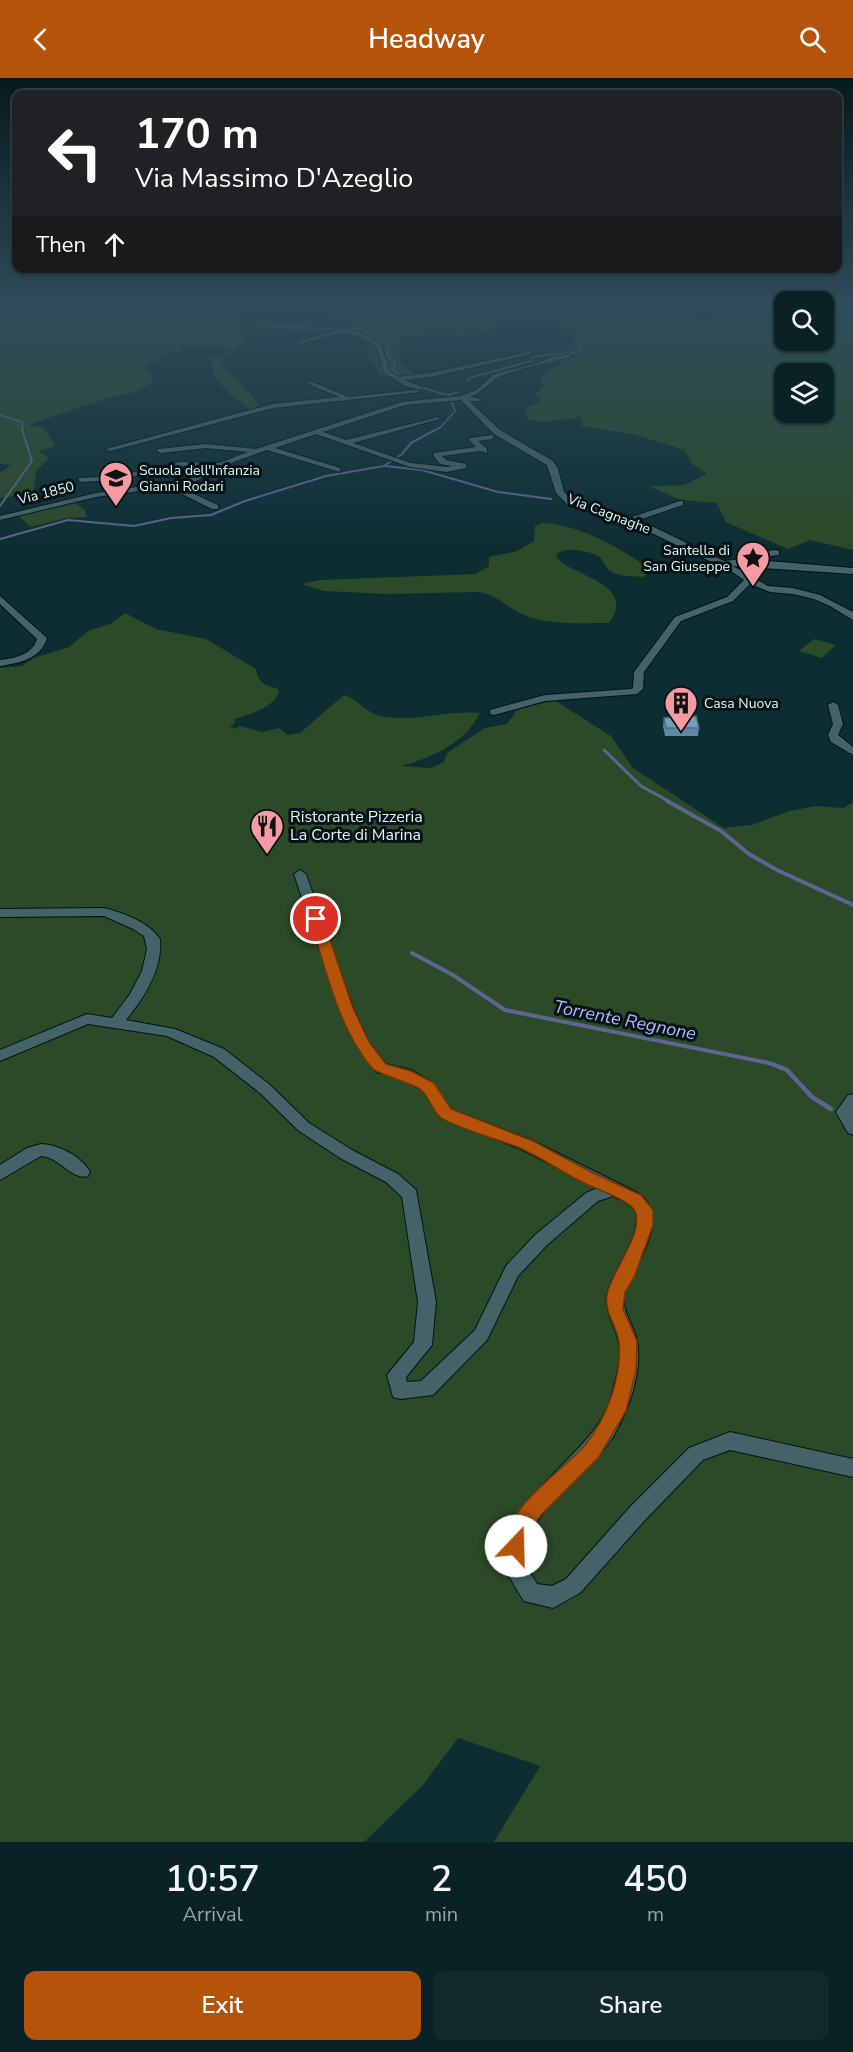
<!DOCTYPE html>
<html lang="en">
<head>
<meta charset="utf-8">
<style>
	body { margin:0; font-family:"Nunito Sans",sans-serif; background:#122a2e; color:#f1f3f6; height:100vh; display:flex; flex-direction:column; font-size:22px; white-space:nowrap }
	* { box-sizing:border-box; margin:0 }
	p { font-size:20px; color:#99a4a7 }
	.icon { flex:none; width:33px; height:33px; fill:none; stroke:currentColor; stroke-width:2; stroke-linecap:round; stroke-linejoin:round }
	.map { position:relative; height:1764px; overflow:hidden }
	.side { display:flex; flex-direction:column; background:#092226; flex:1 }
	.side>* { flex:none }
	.hud { position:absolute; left:12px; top:12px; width:830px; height:183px; border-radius:12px; box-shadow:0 2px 4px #0004,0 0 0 2px #293f43; background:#202124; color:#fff; overflow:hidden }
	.fabs { position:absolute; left:774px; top:213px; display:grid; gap:12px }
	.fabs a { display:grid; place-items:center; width:60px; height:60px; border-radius:12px; background:#092226; box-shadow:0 2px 4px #0004,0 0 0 2px #293f43; font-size:30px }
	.pin { position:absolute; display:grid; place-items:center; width:51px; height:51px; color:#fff; margin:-26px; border:3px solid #fff; border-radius:50%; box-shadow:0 2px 6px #0007 }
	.me { position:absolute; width:66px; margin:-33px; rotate:21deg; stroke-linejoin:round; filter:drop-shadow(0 0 4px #0008) }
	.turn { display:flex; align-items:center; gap:21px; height:126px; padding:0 24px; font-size:27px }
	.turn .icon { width:78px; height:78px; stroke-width:2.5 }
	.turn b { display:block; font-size:42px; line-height:51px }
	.then { display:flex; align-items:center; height:57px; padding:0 24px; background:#0003; gap:12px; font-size:22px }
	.eta { display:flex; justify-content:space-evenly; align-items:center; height:102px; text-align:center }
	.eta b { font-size:36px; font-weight:600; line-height:42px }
	.action { display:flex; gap:12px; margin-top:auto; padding:12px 24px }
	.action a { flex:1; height:69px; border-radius:12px; background:#b45309; color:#fff; font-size:24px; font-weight:600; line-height:69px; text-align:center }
	.action a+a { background:#122a2e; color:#f1f3f6 }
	header { display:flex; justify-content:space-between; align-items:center; height:78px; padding:0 24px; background:#b45309; color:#fff; font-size:27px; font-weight:600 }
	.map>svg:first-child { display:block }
</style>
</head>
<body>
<header><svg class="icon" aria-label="back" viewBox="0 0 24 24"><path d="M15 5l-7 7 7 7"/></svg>Headway<svg class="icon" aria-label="search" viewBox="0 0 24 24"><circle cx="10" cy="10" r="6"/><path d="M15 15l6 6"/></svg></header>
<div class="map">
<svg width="853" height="1764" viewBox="0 0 853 1764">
	<rect width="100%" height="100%" fill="#0c2d32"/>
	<path fill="#2b4a28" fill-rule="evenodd" d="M0,226h210l30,20 17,-2 92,4 3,-8 -44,-13 399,-1 -16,2 -17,9 27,6 55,-9 8,-8h20v36h40v-36h29v246l-43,-10 -22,9 -62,-27 -9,-19 -36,-3 -33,-14 36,-1 23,-11 -16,-11 -6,-13 -49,-15 -54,-9 -1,-9 -36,5 -17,-3 -4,-10 18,-8 -7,-6 9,-9 -4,-8 6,-6 14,-7 -2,-6 20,-3 -15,-4 8,-6 4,-10 -39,-22 -24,2 -18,14 -35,7 -5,-3 -54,3v26l17,13h-36l-16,-25 7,-12 -16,-9 -13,-2 -12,5 -16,-3h-76l8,4 -1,6 -16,16 -7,1 -1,7 33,35 3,7 -8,4c-15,-13 -38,-27 -39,-49h-7l20,-7 7,-5 -51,-4 4,7h-13l-28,17 10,6 -2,8 -16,9 -31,7 -76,26 16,3 12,18 -17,5 10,7 -13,13 -3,22 -33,5v-25l11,-8 -11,-1zM784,296h40v38h-40z
		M75,425l10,7 2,7 -20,1 -37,9 -11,-11z
		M543,445c35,1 80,26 108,47l-8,7c-10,-1 -24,0 -33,-6 -5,-4 -7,-12 -12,-15 -11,-6 -32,-9 -42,-2 3,20 85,27 53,69 -25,0 -56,2 -80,-6 -19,-6 -30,-22 -50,-25l-93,2 -62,-3 -23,-7 19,-4 156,-6 13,-8v-9l28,-6 17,-10 1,-15z
		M125,535l31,16 50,10 50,30c2,13 8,17 21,19l2,5c-7,16 -30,21 -45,26l1,4 -5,3 4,3 6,-3 22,6 17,-4 8,7 13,-2 44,-38c13,3 20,17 37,21 32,7 66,-6 99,-3 -15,30 -47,44 -78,53l29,2 13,-6 3,-9 38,-25 22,-4 10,-14 37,-10 57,36 22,32 91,60 28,-3 37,-14 27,-5 28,2 9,-6v1040h-359l46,-76 -82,-28 -36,48 -58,56h-364v-1174l22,-2 12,-8 35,-11 19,-16 22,-7z
		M814,561l22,6 -14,13 -23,-7z"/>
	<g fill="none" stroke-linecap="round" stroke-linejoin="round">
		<path stroke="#5c658f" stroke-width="1.5" d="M337,226l-1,5 15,8 18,19 19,10 -1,10 8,6 -2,8c15,14 36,21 56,25
			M552,226l9,16 24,14
			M198,234l35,11
			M269,249l93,2
			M467,303l5,-4 60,-16 -1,-4 47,-5 3,-2v-13l20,-10 31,-3 27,-12 59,-8
			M0,337l22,7 1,10
			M432,354l9,-5 14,-16 -6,-16 9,-3"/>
		<path stroke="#5c658f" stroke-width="2" d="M385,388l37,4 76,22 53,7
			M0,428l32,-45 -10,-31
			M0,461l68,-19 66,6 37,-8 40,-3 34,-14 81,-25 58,-10 18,-12 9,-11 24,-13"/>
		<path stroke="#5c658f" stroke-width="3" d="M604,672l37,36 29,16"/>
		<path stroke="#5c658f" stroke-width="4" d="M667,723l54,30 28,23 28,16 76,35
			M412,875l41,22 52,35 264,53 14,5"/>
		<path stroke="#5c658f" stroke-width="4.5" d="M779,989l8,3 25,27 19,12"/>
		<defs>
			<path id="minor" d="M340,251l19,2 22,13 8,27 10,6 31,-4 99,-21 3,2 -102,23 -26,3 18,7 -2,3 -14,-4 -22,-13 -8,-27c-32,-22 -42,-10 -76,-2l-3,-2z
				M569,276l2,3c-12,3 -66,15 -74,21 -10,7 -16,14 -27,19l11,2v2h-12l31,29 53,31 5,8 6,23 10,9 58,16 48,-16h3v4l-44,15 85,41 19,-2 110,9v6l-120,-8 35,20 25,2 27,7 33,17v8l-23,-14 -16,-7 -21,-5 -23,-2 -20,-8 -17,17 -52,20 -37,51 -1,17 -6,5 -92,7 -51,14 -4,-1v-4l55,-15 86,-6 2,-1 1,-16 41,-55 52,-20 17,-17 -10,-7 -105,-51 -61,-17 -12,-12 -9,-28 -53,-31 -33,-34 -56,5 -82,27 23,8 93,-23v2l-86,24 58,20 36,4 5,-1 -12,-2 -7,-9 1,-2 42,-6 -7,-7 1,-2 23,-3v4l-15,2 9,8v4l-7,-2 -38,5 4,4 20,4v4l-19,4 -37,-5 -94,-33 -41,14 65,20v4l-73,-22 -31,11 -46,23 -13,2 41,19v4h-6l-44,-22 -72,10 -96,23v-4l96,-23 89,-13 26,-13 -31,-1 -63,14 -35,2 -4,-2 1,-2 38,-2 63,-14 39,1 29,-11 -42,-4 -45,5 -4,-2 1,-2 48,-5 50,5 146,-47 58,-6 17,-6 17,-16 45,-11 9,-5z
				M310,303l38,16 69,-7 3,2 -147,16 -163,43 -4,-2 167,-45 67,-7 -32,-13z
				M776,472l3,1v4l-29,4 -4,-3 4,-3z
				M0,518l47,42c-6,21 -28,25 -47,28v-6c15,-2 32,-5 37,-21l-37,-35z
				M833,624l5,3 5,19 -5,11 15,12v8l-22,-13 -3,-7 5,-11 -5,-19z
				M300,792l6,4 47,134 15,33 18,23 25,6 22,13 17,26 83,32 103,51c37,23 1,69 -10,97 -8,19 8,35 11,52 6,31 -9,70 -24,96 -24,38 -96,78 -86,127 1,7 7,14 10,20l15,2 14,-7 65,-73 58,-58 41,-16 123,27v18l-123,-27 -27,10 -58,60 -65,73 -27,15 -29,-7c-6,-10 -14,-21 -17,-32 -18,-62 86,-113 103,-168 5,-19 12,-39 9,-58 -3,-18 -17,-33 -11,-52 5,-18 37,-62 27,-81 -4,-7 -15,-11 -22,-14l-15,5 -51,44 -29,31 -31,64 -54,55 -33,4 -7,-2 -6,-22 27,-33 4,-40 -16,-105 -16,-15 -46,-24 -41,-27 -39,-38 -46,-36 -47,-21 -79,-12 -88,37v-11l82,-34 5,-2 25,4 18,-24 12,-23 5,-22 -3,-13 -11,-7 -29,-13 -104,1v-8l104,-1c19,5 45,14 56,31 3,30 -16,59 -34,81l49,9 49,20 46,36 39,38 43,27 46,24 18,16 20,112 -4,43 -26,32 1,5 14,-1 54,-51 31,-64 29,-31 51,-42 11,-5 -76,-39 -81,-32 -17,-26 -22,-13 -25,-6 -21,-29 -16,-35 -45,-134z
				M853,1016v41l-5,-2 -12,-21 12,-17z
				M41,1066c18,1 40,12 49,28l-2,4c-16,5 -28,-19 -47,-20l-41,24v-15l27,-17z"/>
		</defs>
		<use href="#minor" stroke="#001418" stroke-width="2"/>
		<use href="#minor" fill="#436368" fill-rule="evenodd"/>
	</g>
	<path fill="#6388a3" d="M664,640l35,10 -1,8h-33l-2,-10z"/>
	<path fill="#739ebe" stroke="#506f85" stroke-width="1.5" d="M696,638l3,12h-33l-2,-10z"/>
	<linearGradient id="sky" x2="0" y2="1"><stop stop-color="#07191c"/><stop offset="0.48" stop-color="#2e4c5a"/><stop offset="1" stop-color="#2e4c5a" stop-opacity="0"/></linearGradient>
	<rect width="853" height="473" fill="url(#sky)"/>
	<path fill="#b45309" stroke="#753606" stroke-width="1.5" d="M316,837l7,4 30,89 16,34 17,22 25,7 23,12 17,26 82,32 60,32 48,22 12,15v15l-18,50 -10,18 -2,16 14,32 -1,30 -10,40 -27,46 -58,58 -13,19 -5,19 -7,3 -7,-3c-17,-38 57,-84 77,-109 21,-27 36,-67 33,-102 -2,-17 -15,-28 -12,-47 3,-21 38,-63 28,-84 -6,-12 -43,-23 -55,-30 -20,-10 -39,-24 -60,-33 -17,-7 -69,-22 -80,-31 -9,-8 -11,-23 -22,-29 -9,-5 -41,-15 -45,-19 -35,-40 -47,-100 -63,-150z"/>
	<defs>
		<symbol id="school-pin" viewBox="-11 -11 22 30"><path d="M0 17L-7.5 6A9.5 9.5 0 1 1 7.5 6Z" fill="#f49aa3" stroke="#061315"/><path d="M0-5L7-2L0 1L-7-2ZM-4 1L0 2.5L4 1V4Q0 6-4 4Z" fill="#111"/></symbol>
		<symbol id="sight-pin" viewBox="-11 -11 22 30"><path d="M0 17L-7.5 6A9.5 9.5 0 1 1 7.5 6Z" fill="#f49aa3" stroke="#061315"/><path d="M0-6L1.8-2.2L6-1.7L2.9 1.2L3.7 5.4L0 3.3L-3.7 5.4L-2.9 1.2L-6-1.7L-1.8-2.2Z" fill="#111"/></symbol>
		<symbol id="building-pin" viewBox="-11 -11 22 30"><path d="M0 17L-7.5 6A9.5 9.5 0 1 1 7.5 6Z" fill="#f49aa3" stroke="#061315"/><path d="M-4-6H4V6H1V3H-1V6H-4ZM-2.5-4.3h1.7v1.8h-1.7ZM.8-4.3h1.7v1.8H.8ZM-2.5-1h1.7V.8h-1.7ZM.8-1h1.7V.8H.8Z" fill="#111"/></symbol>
		<symbol id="restaurant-pin" viewBox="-11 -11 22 30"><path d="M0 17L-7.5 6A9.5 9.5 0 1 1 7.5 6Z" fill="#f49aa3" stroke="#061315"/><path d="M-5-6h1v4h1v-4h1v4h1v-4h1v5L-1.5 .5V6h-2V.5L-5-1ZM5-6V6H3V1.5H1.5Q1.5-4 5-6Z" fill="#111"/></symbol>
	</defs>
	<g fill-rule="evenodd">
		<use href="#school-pin" x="97" y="381" width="38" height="52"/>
		<use href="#sight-pin" x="734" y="461" width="38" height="52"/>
		<use href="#building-pin" x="662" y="606" width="38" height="52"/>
		<use href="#restaurant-pin" x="248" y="729" width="38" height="52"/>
	</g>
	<g text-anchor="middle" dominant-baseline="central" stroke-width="6" stroke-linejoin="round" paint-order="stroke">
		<g font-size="14" fill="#e3f5f8" stroke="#061315" text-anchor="start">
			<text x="139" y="392">Scuola dell'Infanzia<tspan x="139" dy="16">Gianni Rodari</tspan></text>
			<text x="730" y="472" text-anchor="end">Santella di<tspan x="730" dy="16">San Giuseppe</tspan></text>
			<text x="704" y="625">Casa Nuova</text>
		</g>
		<g font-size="14" fill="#e3f5f8" stroke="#061315">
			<text transform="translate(46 415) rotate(-14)">Via 1850</text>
			<text transform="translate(609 436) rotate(21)">Via Cagnaghe</text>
		</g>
		<g font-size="16" fill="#e3f5f8" stroke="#061315" text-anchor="start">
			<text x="290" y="739">Ristorante Pizzeria<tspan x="290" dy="18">La Corte di Marina</tspan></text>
		</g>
		<g font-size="18" font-style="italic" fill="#acbbfe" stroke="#061315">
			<text transform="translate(625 942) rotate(11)">Torrente Regnone</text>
		</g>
	</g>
</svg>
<div class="fabs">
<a><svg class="icon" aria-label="search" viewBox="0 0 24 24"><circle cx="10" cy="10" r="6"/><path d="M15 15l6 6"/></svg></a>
<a><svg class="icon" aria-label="layers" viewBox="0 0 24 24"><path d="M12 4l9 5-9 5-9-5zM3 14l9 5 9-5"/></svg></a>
</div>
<div class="pin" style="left:316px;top:841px;background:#d93025"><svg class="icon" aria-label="arrive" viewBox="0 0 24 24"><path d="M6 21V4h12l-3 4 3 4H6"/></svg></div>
<svg class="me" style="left:516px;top:1468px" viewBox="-20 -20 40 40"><circle r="19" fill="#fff"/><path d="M0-13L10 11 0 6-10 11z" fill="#b45309"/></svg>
<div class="hud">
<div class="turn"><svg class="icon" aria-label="left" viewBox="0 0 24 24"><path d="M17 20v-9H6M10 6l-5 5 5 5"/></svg><div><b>170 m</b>Via Massimo D'Azeglio</div></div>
<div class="then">Then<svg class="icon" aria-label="ahead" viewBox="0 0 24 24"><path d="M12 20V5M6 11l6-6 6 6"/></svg></div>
</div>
</div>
<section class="side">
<div class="eta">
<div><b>10:57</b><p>Arrival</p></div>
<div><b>2</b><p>min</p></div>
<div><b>450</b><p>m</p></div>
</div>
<div class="action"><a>Exit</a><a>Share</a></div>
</section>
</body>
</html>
